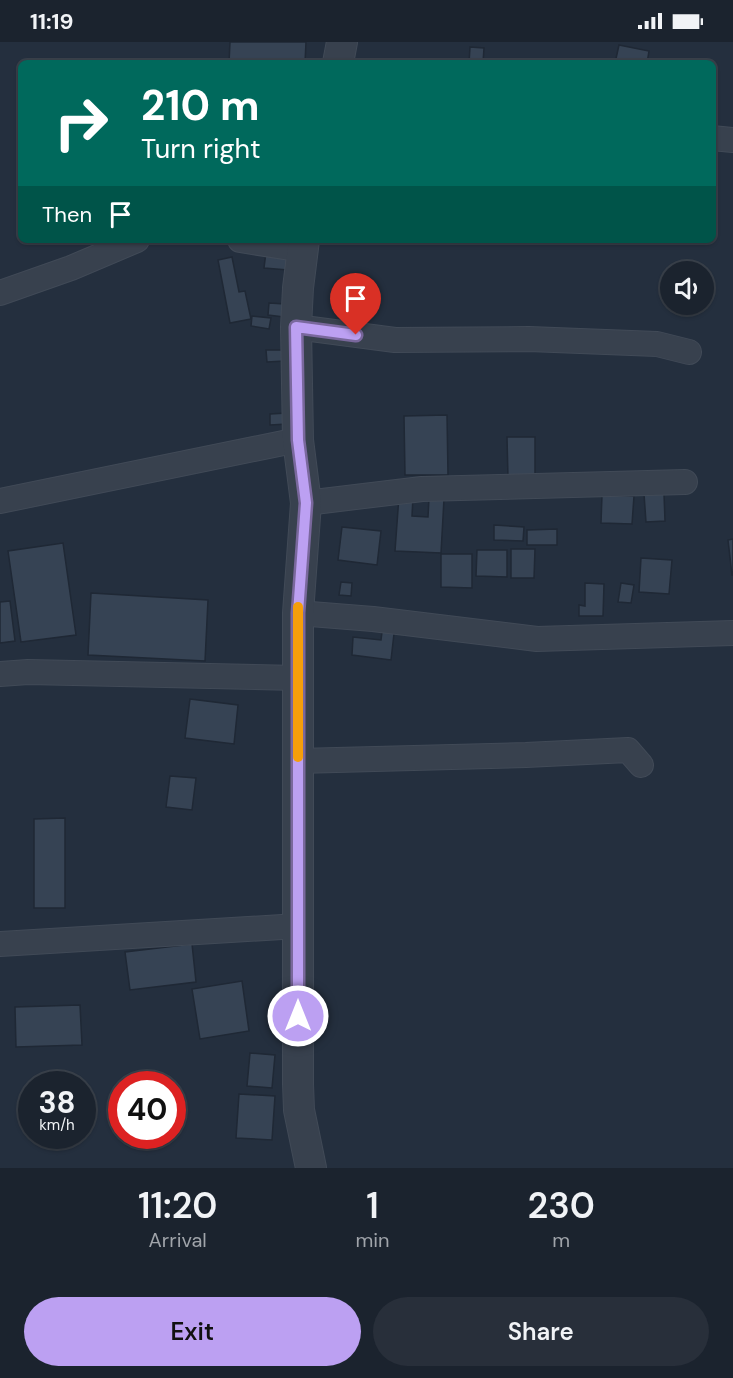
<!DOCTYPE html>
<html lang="en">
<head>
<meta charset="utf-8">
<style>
	body { margin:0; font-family:"DM Sans",sans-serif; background:#282f3a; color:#f1f3f6; height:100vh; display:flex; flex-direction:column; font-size:22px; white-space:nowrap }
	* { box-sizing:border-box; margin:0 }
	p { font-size:20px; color:#a0a4aa }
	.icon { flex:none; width:33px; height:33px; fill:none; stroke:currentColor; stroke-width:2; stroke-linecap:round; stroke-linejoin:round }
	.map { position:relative; height:1126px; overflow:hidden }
	.panel { display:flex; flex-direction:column; background:#1b232e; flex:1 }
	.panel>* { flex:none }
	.hud { position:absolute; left:18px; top:18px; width:698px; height:183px; border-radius:9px; box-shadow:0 2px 4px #0004,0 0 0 2px #39404a; background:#00695c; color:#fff; overflow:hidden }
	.buttons { position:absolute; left:660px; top:219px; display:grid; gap:12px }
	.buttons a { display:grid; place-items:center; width:54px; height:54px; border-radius:50%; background:#1b232e; box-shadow:0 2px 4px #0004,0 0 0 2px #39404a; font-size:30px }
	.speed { position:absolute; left:18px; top:1029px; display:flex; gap:12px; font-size:30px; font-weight:700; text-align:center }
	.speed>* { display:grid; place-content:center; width:78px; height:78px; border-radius:50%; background:#1b232e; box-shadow:0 2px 4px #0004,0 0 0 2px #39404a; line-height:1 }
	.speed small { font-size:15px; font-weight:400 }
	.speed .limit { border:9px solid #d22; background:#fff; color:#111 }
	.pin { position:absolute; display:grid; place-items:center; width:51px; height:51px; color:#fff; margin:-62px -26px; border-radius:50% 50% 50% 0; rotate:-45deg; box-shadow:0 0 6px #0007 }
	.pin .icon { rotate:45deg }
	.me { position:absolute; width:66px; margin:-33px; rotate:0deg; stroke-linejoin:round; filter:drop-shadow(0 0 4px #0008) }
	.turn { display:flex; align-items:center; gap:21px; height:126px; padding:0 24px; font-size:27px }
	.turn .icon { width:78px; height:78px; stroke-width:2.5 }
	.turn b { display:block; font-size:42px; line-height:51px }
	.then { display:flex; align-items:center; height:57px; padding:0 24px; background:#0003; gap:12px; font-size:22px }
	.eta { display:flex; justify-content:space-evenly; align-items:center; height:102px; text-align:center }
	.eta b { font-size:36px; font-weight:600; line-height:42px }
	.cta { display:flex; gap:12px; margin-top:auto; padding:12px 24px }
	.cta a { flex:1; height:69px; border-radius:36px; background:#bca0f2; color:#111; font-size:24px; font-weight:600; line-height:69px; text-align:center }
	.cta a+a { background:#282f3a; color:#f1f3f6 }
	.status { display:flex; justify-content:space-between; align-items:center; height:42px; padding:0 30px; background:#1b232e; direction:ltr }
	.status svg { height:16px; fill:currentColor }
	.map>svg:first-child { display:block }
</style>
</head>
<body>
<div class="status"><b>11:19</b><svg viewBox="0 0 49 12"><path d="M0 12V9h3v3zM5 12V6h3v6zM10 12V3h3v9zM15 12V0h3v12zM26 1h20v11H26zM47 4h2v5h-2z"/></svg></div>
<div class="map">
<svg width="733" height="1126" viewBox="0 0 733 1126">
	<rect width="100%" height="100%" fill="#242f3e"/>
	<path fill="#364354" stroke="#1f2835" stroke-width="1.5" d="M230,0h76l-1,21h-76z
		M619,3l30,6 -2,12h-32z
		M470,5l14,1 -1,15h-14z
		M266,210l24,2 -2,16 -24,-2z
		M232,215l7,35 6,-1 6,28 -21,4 -12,-63z
		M269,261l16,1 -1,13 -16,-2z
		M252,274l19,2 -2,11 -18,-3z
		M266,308h19v11l-18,1z
		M287,371l1,11 -18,1v-11z
		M447,373l1,60h-43l-1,-59z
		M507,395h28v40l-27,1z
		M644,452h20l1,27 -19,1z
		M602,453l32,1 -2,28 -31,-1z
		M399,454l14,1 -1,19 16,1 1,-19 15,1 -3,54 -46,-2z
		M494,483l30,2 -1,14 -29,-1z
		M342,485l39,4 -4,34 -39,-5z
		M557,487v16h-30v-15z
		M733,497v36h-1l-4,-35z
		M63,501l13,92 -55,7 -13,-91z
		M511,507h24l-1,29h-23z
		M477,508h30v27l-31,-1z
		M441,512h31v34l-31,-1z
		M641,516l31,2 -3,34 -30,-2z
		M341,540l11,1 -1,13 -12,-1z
		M585,541l19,1 -1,32h-24v-11l6,1z
		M621,541l13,2 -3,18 -13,-1z
		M91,551l117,7 -3,61 -117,-6z
		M10,559l5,40 -15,2v-41z
		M383,582l12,1 -4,35 -39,-5 1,-18 28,3z
		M190,657l48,6 -4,39 -49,-6z
		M170,734l26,2 -4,32 -26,-3z
		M65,776v90h-31v-89z
		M192,902l4,38 -66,8 -5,-38z
		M242,939l7,50 -49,8 -8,-50z
		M80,963l2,40 -66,2 -1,-40z
		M250,1011l25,2 -3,33 -25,-2z
		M239,1052l36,2 -3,44 -36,-2z"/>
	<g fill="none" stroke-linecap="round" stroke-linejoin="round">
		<defs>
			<path id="minor" d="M712,96l21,2
				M240,198l63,10
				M0,251l71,-25 66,-28
				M296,285l99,13 134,-1 128,5 32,8
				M0,459l298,-61
				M306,461l116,-14 263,-7
				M298,571l75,6 164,20 196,-6
				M0,632l28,-2 270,6
				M298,719l228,-6 102,-5 13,15
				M0,902l298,-18"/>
			<path id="tertiary" d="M338,21l4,-21
				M304,198l-6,48 -2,39 2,113 8,63 -8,110v471l1,26 12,58"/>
		</defs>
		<use href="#minor" stroke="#414a57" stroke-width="26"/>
		<use href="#tertiary" stroke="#414a57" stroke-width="32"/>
		<use href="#minor" stroke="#38414e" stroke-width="24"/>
		<use href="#tertiary" stroke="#38414e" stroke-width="30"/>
	</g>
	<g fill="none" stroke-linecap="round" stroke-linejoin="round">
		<defs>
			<path id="route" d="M298,974v-403l8,-110 -8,-63 -2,-113 60,8"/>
		</defs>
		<use href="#route" stroke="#7a689d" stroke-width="15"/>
		<use href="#route" stroke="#bca0f2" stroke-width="10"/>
		<path stroke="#f59e0b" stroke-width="10" d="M298,715v-150"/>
	</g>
</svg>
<div class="buttons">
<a><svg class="icon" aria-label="sound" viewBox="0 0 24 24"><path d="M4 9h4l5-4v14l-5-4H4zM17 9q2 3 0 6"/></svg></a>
</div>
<div class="speed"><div>38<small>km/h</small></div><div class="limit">40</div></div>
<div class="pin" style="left:356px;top:293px;background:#d93025"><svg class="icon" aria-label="arrive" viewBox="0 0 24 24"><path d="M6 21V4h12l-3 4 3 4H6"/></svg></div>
<svg class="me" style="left:298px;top:974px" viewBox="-20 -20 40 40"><circle r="17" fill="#bca0f2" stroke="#fff" stroke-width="3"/><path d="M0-11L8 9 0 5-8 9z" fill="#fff"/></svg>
<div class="hud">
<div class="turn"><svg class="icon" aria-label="right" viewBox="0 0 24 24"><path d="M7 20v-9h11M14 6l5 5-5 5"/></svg><div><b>210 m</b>Turn right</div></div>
<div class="then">Then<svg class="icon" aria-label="arrive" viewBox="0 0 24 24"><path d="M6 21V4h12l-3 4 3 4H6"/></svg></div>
</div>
</div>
<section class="panel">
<div class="eta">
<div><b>11:20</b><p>Arrival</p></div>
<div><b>1</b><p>min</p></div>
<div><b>230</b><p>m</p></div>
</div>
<div class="cta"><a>Exit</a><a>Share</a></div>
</section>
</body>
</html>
